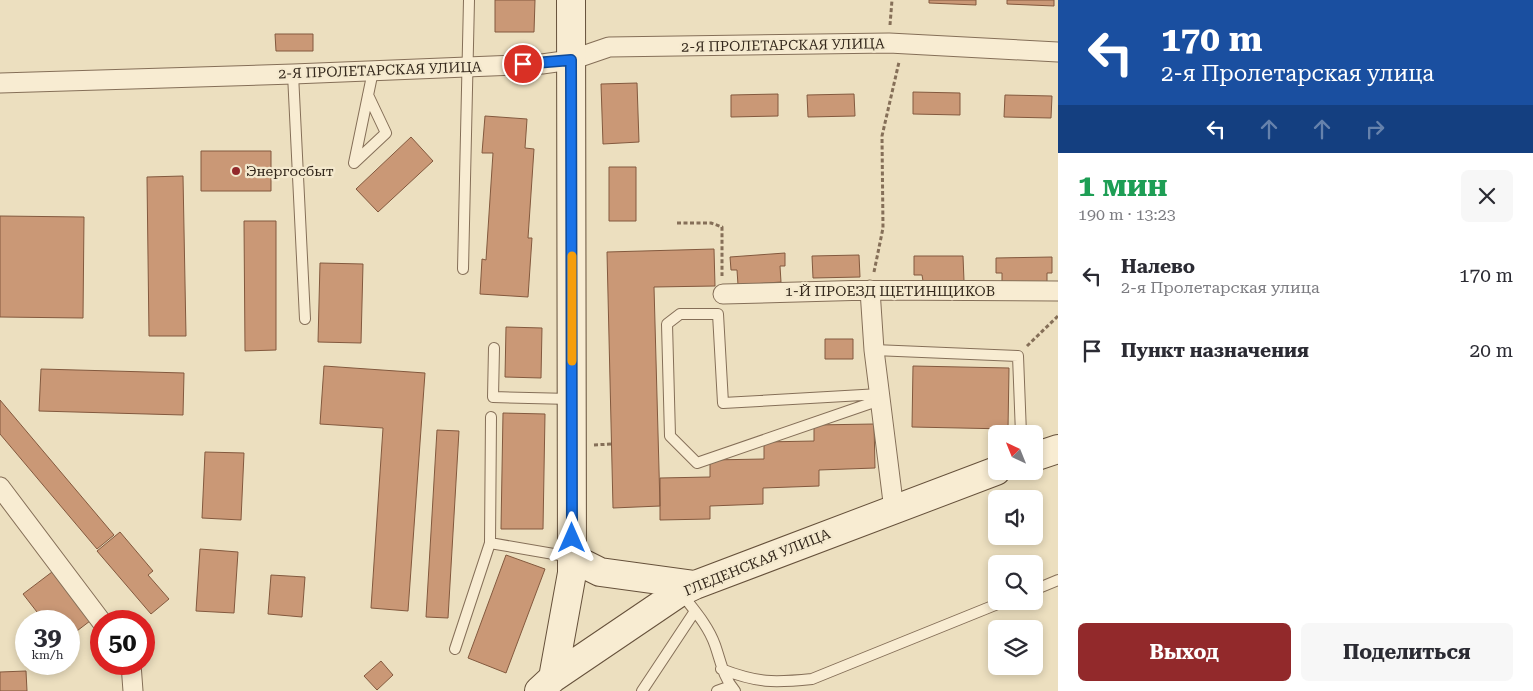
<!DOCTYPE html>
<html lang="ru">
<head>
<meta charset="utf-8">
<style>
	body { margin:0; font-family:"Roboto Serif",serif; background:#f7f7f7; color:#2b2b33; height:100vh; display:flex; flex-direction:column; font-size:19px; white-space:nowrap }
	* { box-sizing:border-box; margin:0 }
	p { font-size:16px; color:#7c7c81 }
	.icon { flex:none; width:28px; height:28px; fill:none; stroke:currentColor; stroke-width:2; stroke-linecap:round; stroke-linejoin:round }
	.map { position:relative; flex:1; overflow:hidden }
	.drawer { display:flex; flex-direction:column; background:#fff; width:475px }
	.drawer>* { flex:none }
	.guide { background:#1a4fa0; color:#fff; overflow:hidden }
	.needle { width:32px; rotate:317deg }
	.fabs { position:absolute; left:988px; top:425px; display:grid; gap:10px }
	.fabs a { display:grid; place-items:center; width:55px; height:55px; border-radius:8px; background:#fff; box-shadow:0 2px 8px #0003; font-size:25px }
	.speed { position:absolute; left:15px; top:610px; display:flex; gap:10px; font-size:25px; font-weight:700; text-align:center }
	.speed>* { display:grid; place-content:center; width:65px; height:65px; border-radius:50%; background:#fff; box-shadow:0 2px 8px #0003; line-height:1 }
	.speed small { font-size:12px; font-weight:400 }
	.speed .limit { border:8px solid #d22; background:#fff; color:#111 }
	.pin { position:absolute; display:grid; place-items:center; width:42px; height:42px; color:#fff; margin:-21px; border:2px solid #fff; border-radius:50%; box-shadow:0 1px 5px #0007 }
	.me { position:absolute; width:55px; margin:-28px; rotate:0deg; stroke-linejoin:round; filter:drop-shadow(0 0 4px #0008) }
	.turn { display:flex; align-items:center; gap:18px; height:105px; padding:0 20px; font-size:22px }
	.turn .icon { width:65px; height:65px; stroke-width:2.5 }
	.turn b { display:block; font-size:35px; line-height:42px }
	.lanes { display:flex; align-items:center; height:48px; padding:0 20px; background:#0003; justify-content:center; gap:25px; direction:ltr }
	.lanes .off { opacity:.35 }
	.round { display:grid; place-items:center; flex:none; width:52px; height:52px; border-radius:8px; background:#f7f7f7 }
	.headline { display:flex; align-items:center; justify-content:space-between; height:85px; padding:0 20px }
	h1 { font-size:30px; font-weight:700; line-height:38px; color:#1e9e55 }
	.primary-button { display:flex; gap:10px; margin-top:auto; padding:10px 20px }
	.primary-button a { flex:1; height:58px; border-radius:8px; background:#92292b; color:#fff; font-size:20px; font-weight:700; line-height:58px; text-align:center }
	.primary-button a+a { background:#f7f7f7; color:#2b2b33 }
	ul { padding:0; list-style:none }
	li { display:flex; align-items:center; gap:15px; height:75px; padding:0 20px }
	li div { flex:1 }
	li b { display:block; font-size:19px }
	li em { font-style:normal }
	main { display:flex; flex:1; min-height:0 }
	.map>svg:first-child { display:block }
</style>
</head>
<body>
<main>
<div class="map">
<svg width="1058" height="691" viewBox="0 0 1058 691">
	<rect width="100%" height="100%" fill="#ecdfbf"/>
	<path fill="#ca9876" stroke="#83593e" d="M495,0h40l-1,32h-39z
		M929,0h47v5l-47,-2z
		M1007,0h47v6l-47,-2z
		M275,34h38v17h-37z
		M637,83l2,59 -36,2 -2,-60z
		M913,92l47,1v22l-47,-1z
		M778,94v22l-47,1v-22z
		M854,94l1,22 -47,1 -1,-22z
		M1005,95l47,1 -1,22 -47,-1z
		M485,116l42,3 -2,29 9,1 -6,89h4l-4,59 -48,-3 2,-35 4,1 7,-107h-11z
		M411,137l22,24 -55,51 -22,-23z
		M201,151h70v40h-70z
		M609,167h27v54h-27z
		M183,176l3,160h-37l-2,-159z
		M0,216l84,1 -1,101 -83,-1z
		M244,221h32v129l-31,1z
		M714,249l1,37 -61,1 6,219 -47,2 -6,-256z
		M785,253v13h-5l1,16 -43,3 -1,-15h-6l-1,-13z
		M859,255l1,22 -47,1 -1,-22z
		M914,256h49l1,25h-41l-1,-6h-8z
		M1052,257v16h-5v11h-45v-11h-6v-15z
		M320,263l43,1 -2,79 -43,-1z
		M506,327l36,1 -1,50 -36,-1z
		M825,339h28v20h-28z
		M324,366l101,7 -17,238 -37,-3 12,-180 -63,-4z
		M913,366l96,2 -1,61 -96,-2z
		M41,369l143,4 -1,42 -144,-4z
		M0,400l114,135 -17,14 -97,-115z
		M503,413l42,1 -2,115h-42z
		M874,424l1,44 -56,2v16l-56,2v16l-53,2v13l-50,1v-42l50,-1v-17l54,-1v-17l50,-1v-16z
		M437,430l22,1 -11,187 -22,-1z
		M205,452l39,1 -3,67 -39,-2z
		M120,532l33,39 -5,4 21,24 -18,15 -54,-63z
		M200,549l38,3 -4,61 -38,-2z
		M506,555l39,14 -39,104 -38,-15z
		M52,572l38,49 -21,16v-16h-25l-21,-27z
		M271,575l34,2 -3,40 -34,-3z
		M381,661l12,14 -16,15 -13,-14z
		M26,671l1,20h-27v-19z"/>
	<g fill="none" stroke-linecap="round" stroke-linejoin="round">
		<defs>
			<path id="service" d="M293,74l12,245
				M368,95l18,38 -32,30 19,-92
				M463,269l6,-269
				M494,348l-1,49 78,2
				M874,350l144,6 3,78
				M880,394l-157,9 -5,-89h-38l-13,10 3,112 27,27 183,-63
				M490,543l81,14
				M1034,590l24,-10
				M681,593c12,16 27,32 34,52 6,17 8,32 20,46
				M455,649l35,-106 1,-126
				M721,669c37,14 52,14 91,10l193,-78
				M642,691l53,-80
				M717,691l14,-5"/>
			<path id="minor" d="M0,83l293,-9 249,-10 29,-4 38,-13 280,-4 169,9
				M870,290l4,60 20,160
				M723,294l147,-4 188,1
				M0,487l101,134
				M131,664l2,27"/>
			<path id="secondary" d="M1034,457l24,-8
				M572,558l28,14 95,13
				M553,678l19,-105 -1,-573
				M539,691l14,-13 127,-86 15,-7 301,-114"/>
		</defs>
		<use href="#service" stroke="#856f58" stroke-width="12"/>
		<use href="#minor" stroke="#856f58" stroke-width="21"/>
		<use href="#secondary" stroke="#66513b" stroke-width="30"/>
		<path stroke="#856f58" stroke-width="3" stroke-dasharray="4 2.5" stroke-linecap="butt" d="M890,25l2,-25
			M677,223h34l11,4v49
			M874,272l9,-44 -1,-92 17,-74
			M1027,346l31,-30
			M594,445l17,-1"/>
		<use href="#service" stroke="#f8ecd2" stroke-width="10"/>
		<use href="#minor" stroke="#f8ecd2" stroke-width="19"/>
		<use href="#secondary" stroke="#f8ecd2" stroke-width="28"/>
	</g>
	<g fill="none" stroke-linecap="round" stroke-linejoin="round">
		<defs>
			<path id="route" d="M523,64l48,-4 1,478"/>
		</defs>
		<use href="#route" stroke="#114b97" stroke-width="12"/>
		<use href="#route" stroke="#1a73e8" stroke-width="9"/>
		<path stroke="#f59e0b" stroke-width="9" d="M572,256v105"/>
	</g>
	<circle fill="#92292b" stroke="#f4e9ce" stroke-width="2" cx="236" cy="171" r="5"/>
	<g text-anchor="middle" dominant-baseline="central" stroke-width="4.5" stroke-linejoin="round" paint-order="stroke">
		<g font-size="14" fill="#34281c" stroke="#f4e9ce">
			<text transform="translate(783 45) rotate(-1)">2-Я ПРОЛЕТАРСКАЯ УЛИЦА</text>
			<text transform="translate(380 70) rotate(-2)">2-Я ПРОЛЕТАРСКАЯ УЛИЦА</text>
			<text x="890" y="291">1-Й ПРОЕЗД ЩЕТИНЩИКОВ</text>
			<text transform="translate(757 562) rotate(-22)">ГЛЕДЕНСКАЯ УЛИЦА</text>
		</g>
		<g font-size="14" fill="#34281c" stroke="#f4e9ce" text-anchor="start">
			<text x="246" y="171">Энергосбыт</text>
		</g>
	</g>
</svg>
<div class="fabs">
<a><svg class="needle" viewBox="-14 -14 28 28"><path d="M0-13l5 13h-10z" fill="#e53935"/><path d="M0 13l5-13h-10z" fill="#7c7c81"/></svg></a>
<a><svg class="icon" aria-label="sound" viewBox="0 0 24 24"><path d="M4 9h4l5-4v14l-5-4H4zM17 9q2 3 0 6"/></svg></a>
<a><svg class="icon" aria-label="search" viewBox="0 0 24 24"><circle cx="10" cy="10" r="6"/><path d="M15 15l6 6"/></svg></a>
<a><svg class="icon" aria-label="layers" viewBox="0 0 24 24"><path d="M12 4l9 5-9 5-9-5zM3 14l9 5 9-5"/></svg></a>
</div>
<div class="speed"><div>39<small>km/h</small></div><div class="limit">50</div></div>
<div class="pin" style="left:523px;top:64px;background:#d93025"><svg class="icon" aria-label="arrive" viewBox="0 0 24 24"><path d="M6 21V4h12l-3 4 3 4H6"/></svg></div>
<svg class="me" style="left:572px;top:538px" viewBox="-20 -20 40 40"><path d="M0-17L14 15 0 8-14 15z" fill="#1a73e8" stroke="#fff" stroke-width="4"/></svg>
</div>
<section class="drawer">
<div class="guide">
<div class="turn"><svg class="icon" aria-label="left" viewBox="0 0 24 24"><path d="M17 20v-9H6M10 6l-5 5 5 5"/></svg><div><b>170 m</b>2-я Пролетарская улица</div></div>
<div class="lanes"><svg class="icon" aria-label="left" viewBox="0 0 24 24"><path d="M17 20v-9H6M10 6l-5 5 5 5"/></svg><svg class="icon off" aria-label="ahead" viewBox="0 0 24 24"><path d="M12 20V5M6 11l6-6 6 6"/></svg><svg class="icon off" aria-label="ahead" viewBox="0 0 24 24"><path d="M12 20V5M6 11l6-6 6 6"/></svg><svg class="icon off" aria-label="right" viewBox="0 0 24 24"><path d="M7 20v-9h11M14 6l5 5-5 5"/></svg></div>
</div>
<div class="headline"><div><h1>1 мин</h1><p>190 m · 13:23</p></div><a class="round"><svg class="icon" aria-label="close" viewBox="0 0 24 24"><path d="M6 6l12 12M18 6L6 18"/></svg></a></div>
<ul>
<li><svg class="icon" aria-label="left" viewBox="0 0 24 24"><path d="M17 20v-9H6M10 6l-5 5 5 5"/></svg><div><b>Налево</b><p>2-я Пролетарская улица</p></div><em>170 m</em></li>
<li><svg class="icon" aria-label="arrive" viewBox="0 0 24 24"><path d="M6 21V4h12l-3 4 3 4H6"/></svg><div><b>Пункт назначения</b></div><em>20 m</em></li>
</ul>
<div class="primary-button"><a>Выход</a><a>Поделиться</a></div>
</section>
</main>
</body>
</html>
